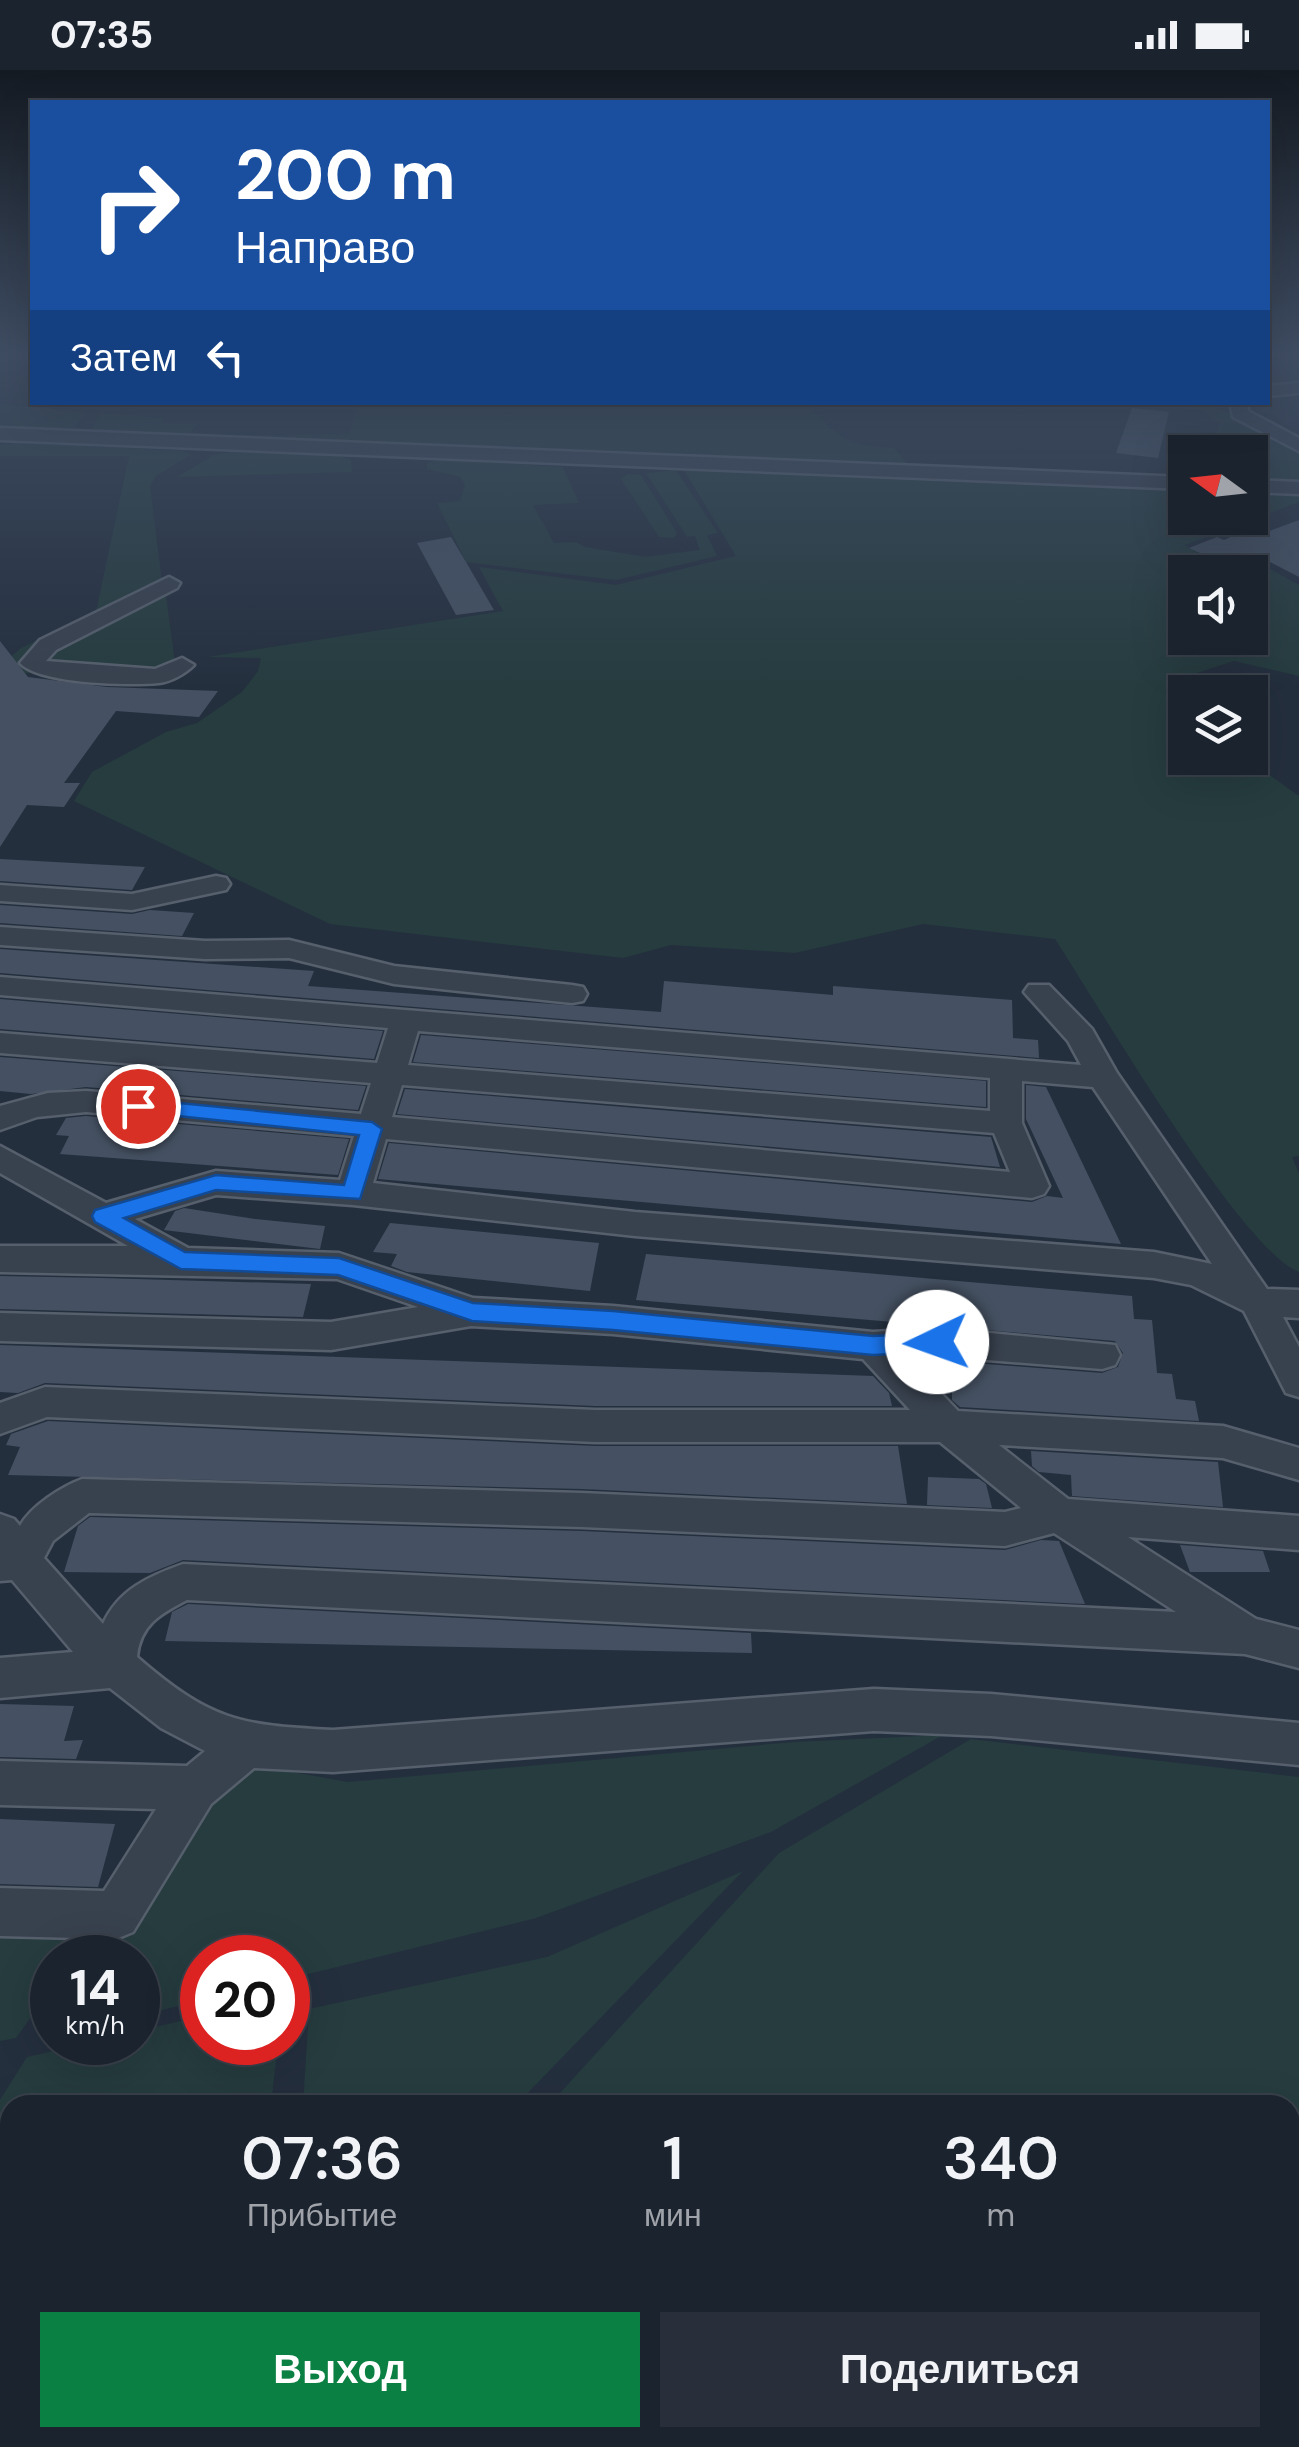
<!DOCTYPE html>
<html lang="ru">
<head>
<meta charset="utf-8">
<style>
	body { margin:0; font-family:"DM Sans",sans-serif; background:#282f3a; color:#f1f3f6; height:100vh; display:flex; flex-direction:column; font-size:38px; white-space:nowrap }
	* { box-sizing:border-box; margin:0 }
	p { font-size:32px; color:#a0a4aa }
	.icon { flex:none; width:55px; height:55px; fill:none; stroke:currentColor; stroke-width:2; stroke-linecap:round; stroke-linejoin:round }
	.map { position:relative; flex:1; overflow:hidden }
	.sheet { position:absolute; left:0px; top:2025px; width:1300px; height:352px; display:flex; flex-direction:column; background:#1b232e; border-radius:30px 30px 0 0; box-shadow:0 10px 40px #0002,0 0 0 2px #39404a }
	.sheet>* { flex:none }
	.top-card { position:absolute; left:30px; top:30px; width:1240px; height:305px; border-radius:0px; box-shadow:0 10px 40px #0002,0 0 0 2px #39404a; background:#1a4fa0; color:#fff; overflow:hidden }
	.needle { width:65px; rotate:285deg }
	.fabs { position:absolute; left:1168px; top:365px; display:grid; gap:20px }
	.fabs a { display:grid; place-items:center; width:100px; height:100px; border-radius:0px; background:#1b232e; box-shadow:0 10px 40px #0002,0 0 0 2px #39404a; font-size:50px }
	.speed { position:absolute; left:30px; top:1865px; display:flex; gap:20px; font-size:50px; font-weight:700; text-align:center }
	.speed>* { display:grid; place-content:center; width:130px; height:130px; border-radius:50%; background:#1b232e; box-shadow:0 10px 40px #0002,0 0 0 2px #39404a; line-height:1 }
	.speed small { font-size:25px; font-weight:400 }
	.speed .limit { border:15px solid #d22; background:#fff; color:#111 }
	.pin { position:absolute; display:grid; place-items:center; width:85px; height:85px; color:#fff; margin:-42px; border:5px solid #fff; border-radius:50%; box-shadow:0 2px 10px #0007 }
	.me { position:absolute; width:110px; margin:-55px; rotate:267deg; stroke-linejoin:round; filter:drop-shadow(0 0 8px #0008) }
	.turn { display:flex; align-items:center; gap:35px; height:210px; padding:0 40px; font-size:45px }
	.turn .icon { width:130px; height:130px; stroke-width:2.5 }
	.turn b { display:block; font-size:70px; line-height:85px }
	.then { display:flex; align-items:center; height:95px; padding:0 40px; background:#0003; gap:20px; font-size:38px }
	.eta { display:flex; justify-content:space-evenly; align-items:center; height:170px; text-align:center }
	.eta b { font-size:60px; font-weight:600; line-height:70px }
	.button { display:flex; gap:20px; margin-top:auto; padding:20px 40px }
	.button a { flex:1; height:115px; border-radius:0px; background:#0b8043; color:#fff; font-size:40px; font-weight:600; line-height:115px; text-align:center }
	.button a+a { background:#282f3a; color:#f1f3f6 }
	.status { display:flex; justify-content:space-between; align-items:center; height:70px; padding:0 50px; background:#1b232e; direction:ltr }
	.status svg { height:28px; fill:currentColor }
	.map>svg:first-child { display:block }
</style>
</head>
<body>
<div class="status"><b>07:35</b><svg viewBox="0 0 49 12"><path d="M0 12V9h3v3zM5 12V6h3v6zM10 12V3h3v9zM15 12V0h3v12zM26 1h20v11H26zM47 4h2v5h-2z"/></svg></div>
<div class="map">
<svg width="1299" height="2377" viewBox="0 0 1299 2377">
	<rect width="100%" height="100%" fill="#242f3e"/>
	<path fill="#263c3f" d="M803,332c36,34 40,44 91,46l17,20 -701,-29 3,-3 137,-2 8,-31z
		M1178,333c46,-1 81,24 121,45v36l-49,-2v-30h-37l6,-29 -18,-13z
		M0,334l85,8 -12,17 -9,4 -64,-2z
		M100,343l64,5 -2,5 36,1 -14,14 -87,-3 -6,-5z
		M21,373l162,8 8,3 -35,22 -6,10 12,97 -125,66 -17,14 20,10h-40v-7l21,-18 75,-36 33,-156h-129v-11z
		M238,380l98,4 15,6 1,12 -175,5 37,-22z
		M438,389l125,8 16,36 -46,2 21,38 22,-1 9,5 60,10 55,-7 -5,-14 -8,1 -41,-64 30,-3 42,63 -11,2 10,21 -101,24 -150,-18 -29,-59 23,-2 5,-16 -5,-8 -33,-8v-6z
		M682,397l503,21v30h65v-28l49,2v10l-114,43 25,15 -16,5 14,7h-23v66h65v-66h-16l14,-15 51,28v91l-65,-15 -65,21 16,18v58h61l53,38v360l-7,1 7,16v99c-58,-22 -202,-269 -244,-333l-132,-15 -128,29 -124,-8 -48,13 -293,-34 -256,-123 18,-29 74,-40 31,-9 45,-31 16,-21 3,-13 -54,-1 296,-46 -24,-44 137,18 120,-29z
		M627,404l14,1 36,58 -3,5 -15,-1 -38,-58z
		M165,518l10,75 -18,10 -113,-10 10,-18z
		M943,1665l-172,97 -235,86 -248,61v-21h-86v42l-64,16v-58h-42l108,-157 55,-35 89,16 446,-40z
		M971,1669l328,38v670h-1036v-9h1027v-333h-741l230,-252z
		M743,1801l-227,234h-213l6,-96 238,-52z
		M0,1859l94,1 -20,27 -22,1v30l-36,50 -16,3z
		M202,1946v26l76,1 -7,62h-261v333h204l-8,9h-206v-347l27,-43 61,-14 50,-1v-11z"/>
	<path fill="#455162" d="M1132,338l37,4 -11,46 -42,-5z
		M1299,450v57l-35,-18 -31,9 -44,-20 28,-11 7,3 30,-14 15,5z
		M451,467l15,25 28,48 -38,5 -39,-72z
		M0,571l28,36 79,10 111,4 -19,26 -83,-6 -52,72h16l-16,24 -37,-2 -27,42z
		M0,789l145,8 -13,23 -132,-9z
		M0,835l132,9 18,-4 44,3 -12,23 -182,-13z
		M0,879l314,22 -6,15 353,26 3,-31 169,14v-9l179,14 1,38 25,2 1,18 -1039,-85z
		M0,929l383,32 -9,28 -374,-30z
		M421,965l565,46v26l-573,-45z
		M0,987l366,29 -8,24 -272,-23 -55,7 -31,-3z
		M1026,1015l20,2 75,157 -743,-65 11,-36 643,59 15,-6 16,2 -37,-79z
		M405,1019l586,48 9,30 -603,-53z
		M86,1046l263,23 -11,36 -278,-21 9,-18 -13,-1 10,-17z
		M184,1138l71,11 70,7 -5,23 -156,-19 11,-19z
		M390,1153l209,20 -9,48 -183,-19 -16,-6 6,-12 -24,-2z
		M646,1184l486,42 2,23 18,1 5,53 15,1 4,25 19,2 4,20 -239,-14 -8,-7v-14l-18,-5 2,-21 166,13 16,-6 5,-14 -8,-12 -479,-41z
		M0,1206l101,2 210,6 -8,33 -303,-8z
		M0,1275l873,31 16,17 3,13h-297l-550,-23 -27,10 -18,-1z
		M48,1351l547,25h303l9,58 -325,-15 -574,-14 12,-28 -14,-2 5,-11z
		M1031,1381l187,11 5,45 -151,-11 -1,-21 -32,-3 -7,-6z
		M928,1407l51,2 7,5 6,24 -65,-3z
		M90,1447l492,14 423,19 36,-10 18,1 26,63 -902,-44 -33,13 -86,-1 14,-46z
		M1180,1475l83,6 7,21h-80z
		M188,1534l563,29 1,20 -587,-12 7,-29z
		M0,1634l74,2 -10,35 19,-1 -7,19 -76,-2z
		M0,1749l115,5 -17,63 -98,-3z"/>
	<g fill="none" stroke-linecap="round" stroke-linejoin="round">
		<defs>
			<path id="minor" d="M1299,313v10l-31,3v-10z
				M1230,332h18v9l51,27v13l-66,-34z
				M0,358l1185,49v12l-1185,-49z
				M1250,410l49,2v12l-49,-2z
				M169,507l11,6 -3,5 -121,62 -10,11 109,8 27,-11 12,7c-8,8 -23,17 -35,18 -29,3 -120,1 -139,-20l20,-23z
				M216,806l10,2 4,6 -4,6 -94,20 -132,-9v-16l132,9z
				M0,857l205,14 84,-1 105,26 178,19 11,2 4,7 -4,7 -11,2 -178,-19 -105,-26 -84,1 -205,-14z
				M0,907l1081,88 -13,-24 -44,-49 5,-7h20l43,44 25,44 150,216 32,1v28l-16,-1 16,30v50l-13,-4 -42,-82 -53,-26 -37,-7 -519,-42 -282,-31 -137,-10 -81,24 53,29 151,5 134,45 140,8 260,26 64,-4 178,17 5,10 -5,10 -13,4 -165,-13 -30,2 51,53 265,15 76,22v32l-76,-22 -224,-13 69,54 231,17v34l-171,-13 128,82 43,11v38l-54,-14 -1058,-54c-27,14 -47,25 -50,57 74,64 101,68 196,73l541,-41 117,5 308,29v42l-308,-29 -117,-5 -541,41 -79,-4 -43,36 -78,128 -17,7 -116,-3v-48l104,3 52,-82 -156,-4v-44l187,5 18,-15 -44,-23 -51,-40 -110,10v-40l73,-6 -61,-72 -12,1v-67l14,5 6,7c11,-20 41,-39 62,-47l500,14 423,19 16,-4 -81,-66h-345l-548,-25 -47,17v-31l45,-16 550,23h315l-47,-51 -250,-25 -142,-8 -140,24 -331,-9v-28l331,9 87,-15 -81,-28 -337,-7v-26h128l-128,-73v-27l106,57 110,-32 124,9 14,-44 -268,-24 -49,5 -37,13v-24l48,-13 38,-2 275,23 10,-31 -371,-30v-20l377,30 11,-35 -388,-33zM418,961l572,47v33l-582,-46zM1022,1011l71,6 119,177 -58,-12 -519,-40 -262,-29 13,-44 646,59 12,-4 5,-8 -27,-63zM402,1015l592,48 16,39 -618,-55zM89,1443l493,14 423,19 49,-13 122,79 -993,-48c-34,12 -65,26 -80,60l-59,-66 9,-17z"/>
		</defs>
		<use href="#minor" stroke="#565f6c" stroke-width="5"/>
		<use href="#minor" fill="#38414e" fill-rule="evenodd"/>
	</g>
	<linearGradient id="sky" x2="0" y2="1"><stop stop-color="#141a22"/><stop offset="0.46" stop-color="#3f4d63"/><stop offset="1" stop-color="#3f4d63" stop-opacity="0"/></linearGradient>
	<rect width="1299" height="618" fill="url(#sky)"/>
	<path fill="#1a73e8" stroke="#114b97" stroke-width="2.5" d="M138,1029l234,23 10,7 -22,70 -144,-9 -92,28 61,34 154,6 134,45 140,8 260,25 64,-3 9,3 3,6 -3,7 -9,3 -64,3 -260,-25 -141,-9 -134,-46 -157,-6 -86,-47 -3,-6 3,-6 121,-35 128,10 15,-50 -229,-24 -3,-5 3,-5z"/>
</svg>
<div class="fabs">
<a><svg class="needle" viewBox="-14 -14 28 28"><path d="M0-13l5 13h-10z" fill="#e53935"/><path d="M0 13l5-13h-10z" fill="#a0a4aa"/></svg></a>
<a><svg class="icon" aria-label="sound" viewBox="0 0 24 24"><path d="M4 9h4l5-4v14l-5-4H4zM17 9q2 3 0 6"/></svg></a>
<a><svg class="icon" aria-label="layers" viewBox="0 0 24 24"><path d="M12 4l9 5-9 5-9-5zM3 14l9 5 9-5"/></svg></a>
</div>
<div class="speed"><div>14<small>km/h</small></div><div class="limit">20</div></div>
<div class="pin" style="left:138px;top:1036px;background:#d93025"><svg class="icon" aria-label="arrive" viewBox="0 0 24 24"><path d="M6 21V4h12l-3 4 3 4H6"/></svg></div>
<svg class="me" style="left:937px;top:1272px" viewBox="-20 -20 40 40"><circle r="19" fill="#fff"/><path d="M0-13L10 11 0 6-10 11z" fill="#1a73e8"/></svg>
<div class="top-card">
<div class="turn"><svg class="icon" aria-label="right" viewBox="0 0 24 24"><path d="M7 20v-9h11M14 6l5 5-5 5"/></svg><div><b>200 m</b>Направо</div></div>
<div class="then">Затем<svg class="icon" aria-label="left" viewBox="0 0 24 24"><path d="M17 20v-9H6M10 6l-5 5 5 5"/></svg></div>
</div>
<section class="sheet">
<div class="eta">
<div><b>07:36</b><p>Прибытие</p></div>
<div><b>1</b><p>мин</p></div>
<div><b>340</b><p>m</p></div>
</div>
<div class="button"><a>Выход</a><a>Поделиться</a></div>
</section>
</div>
</body>
</html>
